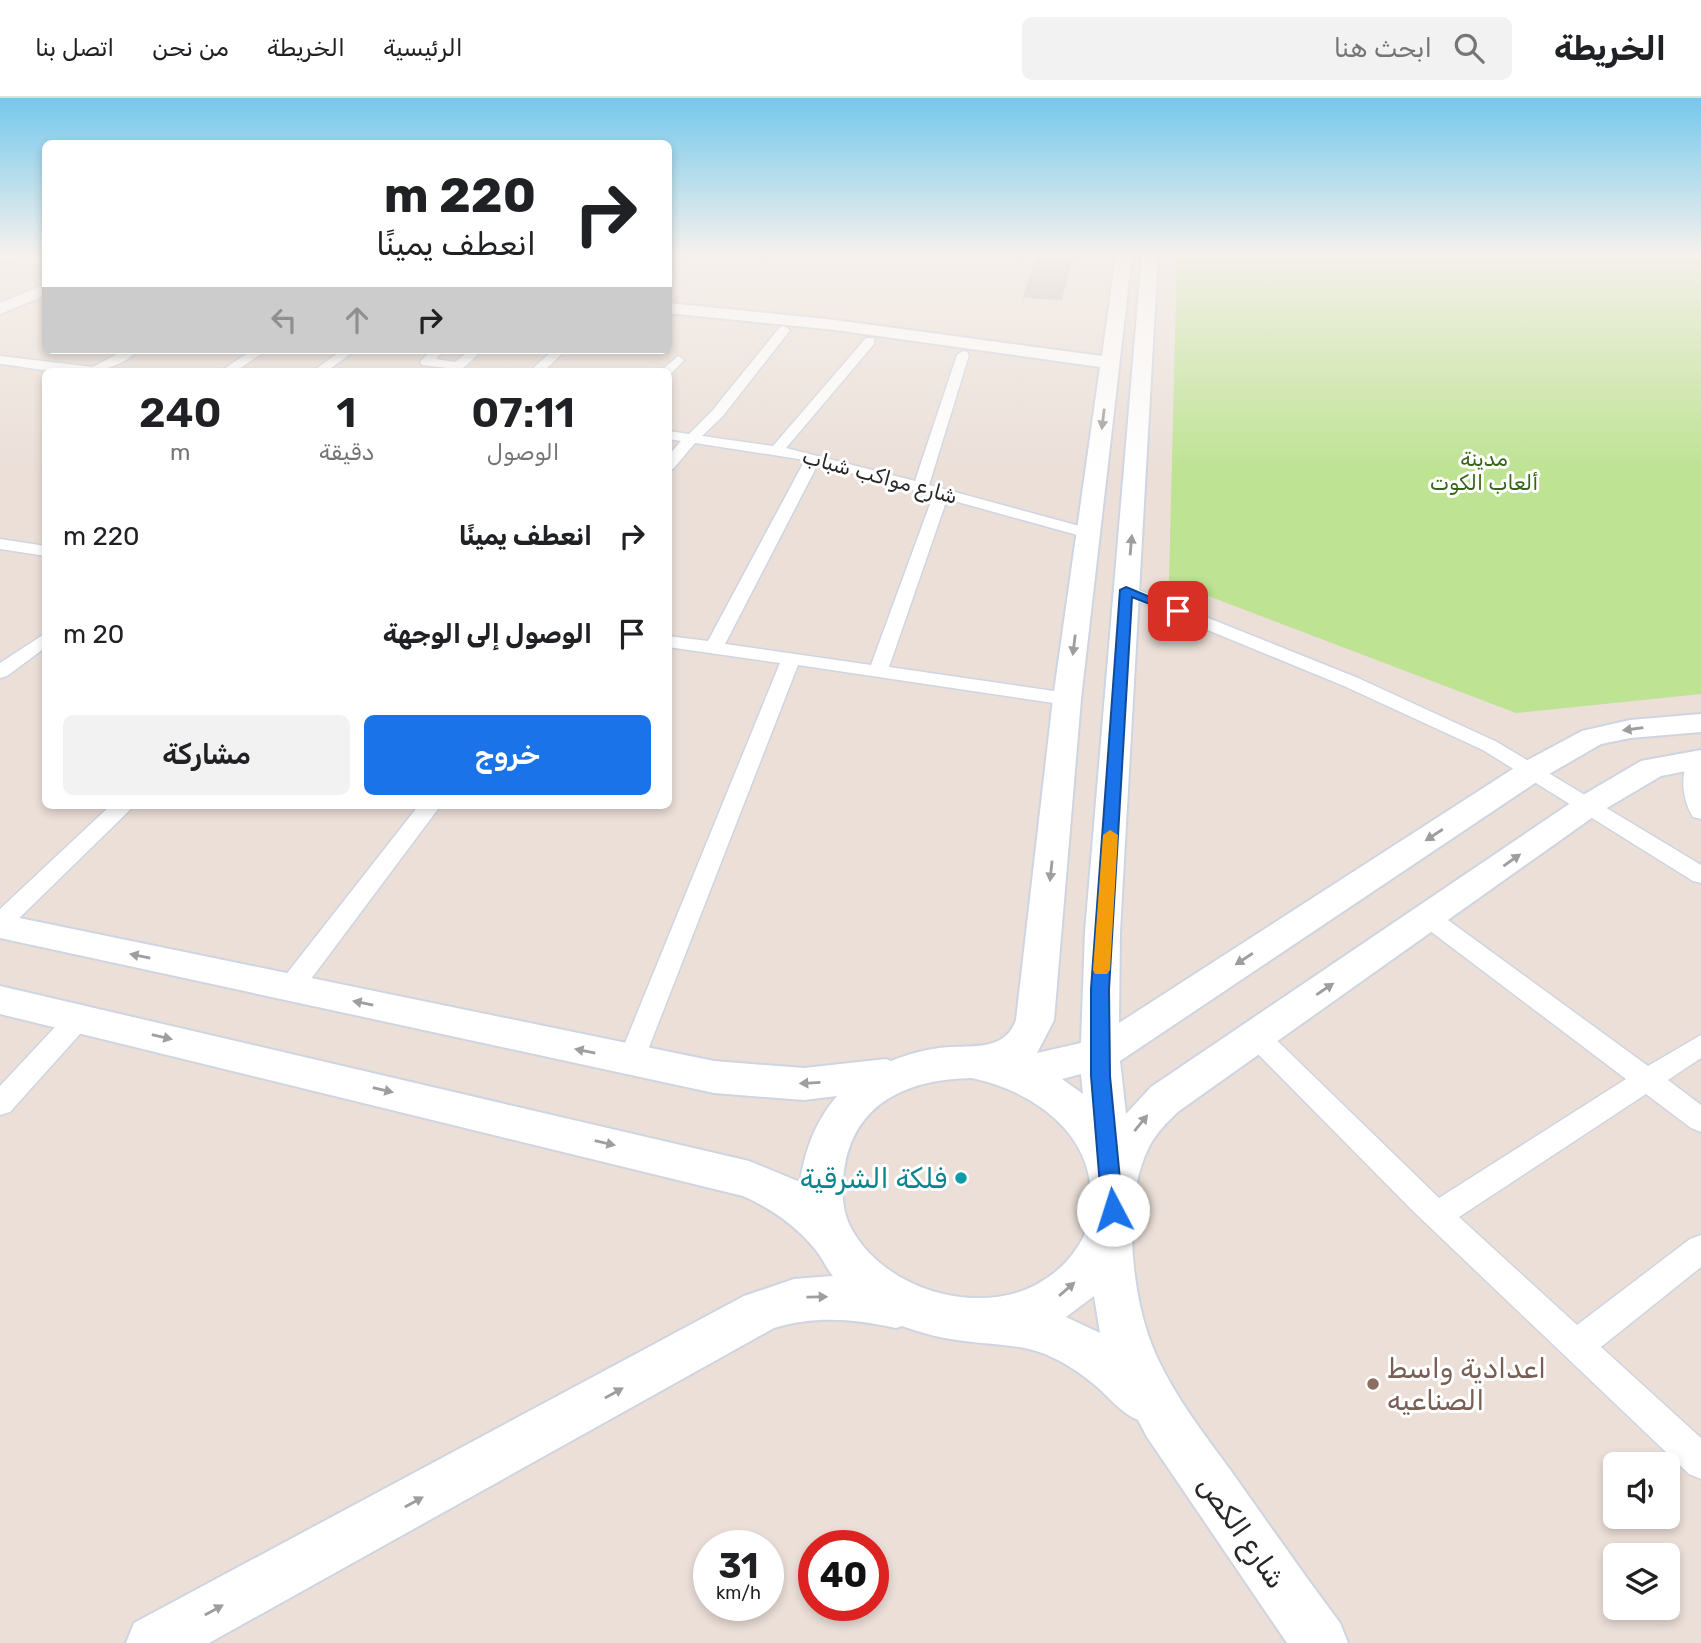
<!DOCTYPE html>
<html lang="ar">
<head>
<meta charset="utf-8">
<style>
	body { margin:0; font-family:Rubik,"Noto Naskh Arabic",sans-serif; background:#f2f2f2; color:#202124; direction:rtl; height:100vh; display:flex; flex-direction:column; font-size:26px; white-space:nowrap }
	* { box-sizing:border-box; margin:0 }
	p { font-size:23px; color:#757577 }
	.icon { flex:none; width:38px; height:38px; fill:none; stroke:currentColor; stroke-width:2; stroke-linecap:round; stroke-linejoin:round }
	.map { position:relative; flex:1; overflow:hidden; direction:ltr }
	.sheet { position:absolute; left:42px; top:270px; width:630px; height:441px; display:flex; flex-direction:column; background:#fff; border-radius:10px; box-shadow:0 4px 10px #0003; direction:rtl }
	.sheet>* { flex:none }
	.top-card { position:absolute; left:42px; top:42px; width:630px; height:214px; border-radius:10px; box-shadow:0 4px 10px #0003; direction:rtl; background:#fff; color:#202124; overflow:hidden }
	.tools { position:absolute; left:1603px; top:1354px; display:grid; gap:14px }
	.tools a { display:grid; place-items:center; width:77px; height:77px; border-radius:10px; background:#fff; box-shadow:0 4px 10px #0003; font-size:35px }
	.speed { position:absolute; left:693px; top:1432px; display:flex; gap:14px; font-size:35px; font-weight:700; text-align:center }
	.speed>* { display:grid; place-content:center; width:91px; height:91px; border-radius:50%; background:#fff; box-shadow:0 4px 10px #0003; line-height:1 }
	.speed small { font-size:18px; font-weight:400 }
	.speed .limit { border:10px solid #d22; background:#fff; color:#111 }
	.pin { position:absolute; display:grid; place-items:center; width:60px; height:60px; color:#fff; margin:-30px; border-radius:14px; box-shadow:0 4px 10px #0006 }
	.me { position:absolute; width:77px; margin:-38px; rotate:355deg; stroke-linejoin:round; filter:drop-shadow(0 0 5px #0008) }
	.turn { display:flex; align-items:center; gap:24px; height:147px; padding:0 21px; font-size:32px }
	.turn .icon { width:91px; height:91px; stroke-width:2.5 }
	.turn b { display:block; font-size:49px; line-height:60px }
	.lanes { display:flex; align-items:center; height:66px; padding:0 21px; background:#0003; justify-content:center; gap:35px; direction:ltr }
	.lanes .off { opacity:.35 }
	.eta { display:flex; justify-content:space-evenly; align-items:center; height:119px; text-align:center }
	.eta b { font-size:42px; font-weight:600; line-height:49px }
	.button { display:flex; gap:14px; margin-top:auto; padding:14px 21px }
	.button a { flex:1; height:80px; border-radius:10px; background:#1a73e8; color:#fff; font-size:28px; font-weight:600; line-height:80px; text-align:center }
	.button a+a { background:#f2f2f2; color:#202124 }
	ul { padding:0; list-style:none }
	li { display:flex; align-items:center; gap:21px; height:98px; padding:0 21px }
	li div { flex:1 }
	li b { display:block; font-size:26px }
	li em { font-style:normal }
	header { display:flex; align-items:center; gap:42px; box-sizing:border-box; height:98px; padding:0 35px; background:#fff; border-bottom:2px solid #e0e0e0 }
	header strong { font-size:33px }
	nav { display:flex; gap:38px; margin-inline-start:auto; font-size:24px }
	.search { width:490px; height:63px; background:#f2f2f2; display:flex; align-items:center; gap:18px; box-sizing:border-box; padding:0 24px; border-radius:10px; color:#757577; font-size:26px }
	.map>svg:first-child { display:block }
</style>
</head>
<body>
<header>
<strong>الخريطة</strong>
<div class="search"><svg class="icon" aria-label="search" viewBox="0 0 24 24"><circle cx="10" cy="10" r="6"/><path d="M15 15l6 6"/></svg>ابحث هنا</div>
<nav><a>الرئيسية</a><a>الخريطة</a><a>من نحن</a><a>اتصل بنا</a></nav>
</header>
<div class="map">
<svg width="1701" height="1545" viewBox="0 0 1701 1545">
	<rect width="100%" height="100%" fill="#ebdfd8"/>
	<path fill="#bee393" d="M1177,156h524v440l-185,19 -347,-132z"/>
	<path fill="#c2bbb4" stroke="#c6bbb2" stroke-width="2" d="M1038,156h35l-12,45 -37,-2z"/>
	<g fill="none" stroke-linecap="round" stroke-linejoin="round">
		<defs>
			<path id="street" d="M784,228l6,4 -2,3 -66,84 -20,19 71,10 93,-108h8v6l-88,104 129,33 42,-126 6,-4 4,1 2,3 -40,130 165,45 2,3 -8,5 -141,-39 -58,168 178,26 10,6 -10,6 -269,-40 -154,395 -4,7 -9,4 -9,-4 -4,-7 162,-397 -112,-16v-11l40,5 97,-181 -110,-17 -22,26 -5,1v-14l13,-15 -13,-2v-8l21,3 23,-23 68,-84zM818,366l115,32 -62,169 -146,-21z
				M124,252h15c-36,35 -94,19 -139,14v-8l93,11z
				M252,252h15l-31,21h-15z
				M342,252h14l-29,21h-14z
				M431,252h13l-8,9 19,3 15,-12h13l-23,21h-14l1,-3 -25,-3 -2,-3z
				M553,252h13l-22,21h-14z
				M678,258l6,4 -13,14 -10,-3z
				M0,441l46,7v10l-46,-7z
				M1126,487l232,93 139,64 204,123v18l-8,-2 -210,-131 -139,-64 -224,-92 -3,-4 3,-4z
				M46,535v14l-39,29 -7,2v-15z
				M1698,655h3v66l-8,-2c-11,-18 -14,-44 -2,-62z
				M111,707h24l-127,124 -8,2v-22z
				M419,707h22l-142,190 -9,2 -9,-2 -4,-7 4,-7z
				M1429,812l8,2 211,154 53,-31v23l-33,22 33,25v27l-10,-4 -45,-34 -187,123 118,108 113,-86 11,-4v32l-100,80 100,91v41l-12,-5 -275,-262 -167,-169 -4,-7 4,-7 9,-3 9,3 174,169 187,-119 -205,-155 -4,-6 4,-6z
				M79,910l9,3 4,7 -4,7 -78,87 -10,3v-29l70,-75z"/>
			<path id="secondary" d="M0,156l46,1v10l-46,-4z
				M1116,156h16l-51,445 -27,321 -17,33 44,-10 4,-111 57,-678h16l-38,678 -1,91 403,-260 60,-32 48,-11 71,-6v18l-71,6 -29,6 -57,33 -424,284 6,53 25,-27 427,-289 63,-37 60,-11v18l-40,8 -61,36 -421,299c-11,10 -23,22 -30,36 -28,55 -18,153 7,208 19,42 48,79 75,116 36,51 72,102 109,152l8,20h-61l-140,-206 -9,-17c-17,-7 -28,-22 -42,-34 -15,-13 -32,-24 -51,-32 -25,-10 -53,-9 -80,-13 -22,-2 -43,-8 -63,-15l-6,2c-41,-9 -81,-13 -122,0l-565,315h-83l8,-20 610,-327 50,-17 39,-3c-7,-8 -11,-19 -18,-27 -20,-24 -43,-40 -72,-53l-743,-182v-28l749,175 51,21c5,-32 15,-60 37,-86l-33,4 -90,-7 -714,-155v-24l714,147 90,7 82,-9 5,2c15,-6 32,-11 48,-13 28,-4 65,6 77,-28l37,-321 47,-332 -265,-37 -167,-17v-10l167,17 267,36zM1081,976l2,20 -21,-15zM972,980c60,13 121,54 119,122 0,25 -8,43 -25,62 -18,19 -43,32 -69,35 -55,7 -119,-19 -146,-69 -9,-17 -10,-38 -7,-57 9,-69 65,-92 128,-93zM1094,1198l6,37 -34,-16z
				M46,186v11l-46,19v-11z"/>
		</defs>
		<use href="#street" stroke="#ced5e1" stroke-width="3"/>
		<use href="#secondary" stroke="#ced5e1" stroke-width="4"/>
		<use href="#street" fill="#fff" fill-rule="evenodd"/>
		<use href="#secondary" fill="#fff" fill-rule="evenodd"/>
	</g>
	<defs><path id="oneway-solid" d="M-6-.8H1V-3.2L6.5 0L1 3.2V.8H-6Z" transform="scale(1.75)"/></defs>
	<g fill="#9e9e9e">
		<use href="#oneway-solid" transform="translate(1103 321) rotate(97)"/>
		<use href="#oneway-solid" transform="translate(1131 447) rotate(-85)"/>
		<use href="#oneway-solid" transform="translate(1074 547) rotate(97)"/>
		<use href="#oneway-solid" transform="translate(1633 631) rotate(172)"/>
		<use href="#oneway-solid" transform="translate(1434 737) rotate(147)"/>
		<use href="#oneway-solid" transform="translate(1512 762) rotate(-35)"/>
		<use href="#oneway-solid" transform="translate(1051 773) rotate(96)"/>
		<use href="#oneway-solid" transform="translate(140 858) rotate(-168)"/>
		<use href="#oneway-solid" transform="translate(1244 861) rotate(147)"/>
		<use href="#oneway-solid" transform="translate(1325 891) rotate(-34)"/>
		<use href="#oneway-solid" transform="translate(363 905) rotate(-168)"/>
		<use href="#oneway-solid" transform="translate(162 939) rotate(13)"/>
		<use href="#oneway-solid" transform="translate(585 953) rotate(-168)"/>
		<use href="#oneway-solid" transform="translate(810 985) rotate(177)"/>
		<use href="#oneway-solid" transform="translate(383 992) rotate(13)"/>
		<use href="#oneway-solid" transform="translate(1141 1025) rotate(-51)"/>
		<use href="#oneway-solid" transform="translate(605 1045) rotate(13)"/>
		<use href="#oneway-solid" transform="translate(1067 1191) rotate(-41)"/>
		<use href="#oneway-solid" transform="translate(817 1199) rotate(-1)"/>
		<use href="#oneway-solid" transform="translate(614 1295) rotate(-29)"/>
		<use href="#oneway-solid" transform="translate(414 1404) rotate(-29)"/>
		<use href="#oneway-solid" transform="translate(214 1512) rotate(-29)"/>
	</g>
	<linearGradient id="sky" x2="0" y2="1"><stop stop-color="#75c8ec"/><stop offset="0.42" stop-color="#f6f1ed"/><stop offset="1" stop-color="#f6f1ed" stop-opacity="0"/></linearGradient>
	<rect width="1701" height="372" fill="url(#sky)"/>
	<path fill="#1a73e8" stroke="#114b97" stroke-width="2" d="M1126,489l58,24 -10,3 -42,-17 -23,392 1,87 13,134 -3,6 -7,3 -7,-3 -4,-6 -11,-134v-87l29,-399z"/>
	<path fill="#f59e0b" d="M1110,732l8,5 -8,135 -3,4h-12l-2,-4 10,-135z"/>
	<circle fill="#0f9aa8" stroke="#fff" stroke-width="2.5" cx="961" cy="1080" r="7"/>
	<circle fill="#8d6e63" stroke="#fff" stroke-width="2.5" cx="1373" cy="1286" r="7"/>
	<g text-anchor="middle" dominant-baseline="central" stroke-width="6" stroke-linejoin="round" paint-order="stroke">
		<g font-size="21" fill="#376517" stroke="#fff">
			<text x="1484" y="360">مدينة<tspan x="1484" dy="24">ألعاب الكوت</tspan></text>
		</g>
		<g font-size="21" fill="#282828" stroke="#fff">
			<text transform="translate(880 378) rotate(15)">شارع مواكب شباب</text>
		</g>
		<g font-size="28" fill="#0d838f" stroke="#fff" text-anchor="end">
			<text x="947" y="1080">فلكة الشرقية</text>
		</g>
		<g font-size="28" fill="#785e54" stroke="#fff" text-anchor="start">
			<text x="1387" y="1270">اعدادية واسط<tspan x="1387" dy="32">الصناعيه</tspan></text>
		</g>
		<g font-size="28" fill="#282828" stroke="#fff">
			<text transform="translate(1242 1434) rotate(55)">شارع الكص</text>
		</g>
	</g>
</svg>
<div class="tools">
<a><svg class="icon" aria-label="sound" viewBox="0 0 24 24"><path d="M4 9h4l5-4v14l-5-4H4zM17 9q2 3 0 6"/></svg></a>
<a><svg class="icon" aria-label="layers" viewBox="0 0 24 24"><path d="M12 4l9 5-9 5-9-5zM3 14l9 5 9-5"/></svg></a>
</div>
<div class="speed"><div>31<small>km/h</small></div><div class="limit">40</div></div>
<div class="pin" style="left:1178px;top:513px;background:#d93025"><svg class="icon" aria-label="arrive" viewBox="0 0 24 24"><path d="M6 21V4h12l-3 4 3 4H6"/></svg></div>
<svg class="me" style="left:1113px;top:1112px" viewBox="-20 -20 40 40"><circle r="19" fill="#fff"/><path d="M0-13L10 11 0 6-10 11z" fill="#1a73e8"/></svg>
<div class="top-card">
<div class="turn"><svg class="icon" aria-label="right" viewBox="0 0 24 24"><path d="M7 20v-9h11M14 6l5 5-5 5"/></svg><div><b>220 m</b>انعطف يمينًا</div></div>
<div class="lanes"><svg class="icon off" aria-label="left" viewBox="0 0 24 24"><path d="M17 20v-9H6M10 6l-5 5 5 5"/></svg><svg class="icon off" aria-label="ahead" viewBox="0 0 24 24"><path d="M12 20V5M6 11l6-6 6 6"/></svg><svg class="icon" aria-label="right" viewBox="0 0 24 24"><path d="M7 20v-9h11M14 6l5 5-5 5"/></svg></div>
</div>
<section class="sheet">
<div class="eta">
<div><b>07:11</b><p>الوصول</p></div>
<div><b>1</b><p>دقيقة</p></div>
<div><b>240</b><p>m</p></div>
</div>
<ul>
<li><svg class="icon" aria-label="right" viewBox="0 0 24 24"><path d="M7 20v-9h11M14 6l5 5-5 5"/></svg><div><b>انعطف يمينًا</b></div><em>220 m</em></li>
<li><svg class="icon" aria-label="arrive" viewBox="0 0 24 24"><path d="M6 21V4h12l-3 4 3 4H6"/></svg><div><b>الوصول إلى الوجهة</b></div><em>20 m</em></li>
</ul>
<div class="button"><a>خروج</a><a>مشاركة</a></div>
</section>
</div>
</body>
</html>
